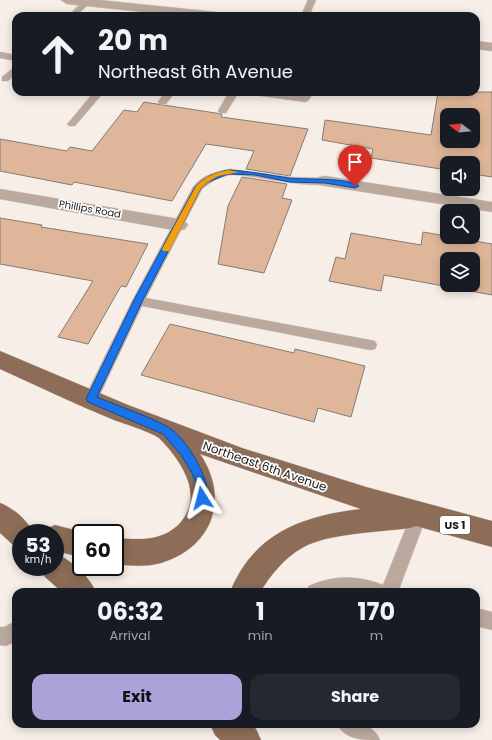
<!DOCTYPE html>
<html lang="en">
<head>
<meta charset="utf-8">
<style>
	body { margin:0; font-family:Poppins,sans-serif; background:#242831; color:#f1f3f6; height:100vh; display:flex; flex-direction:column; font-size:15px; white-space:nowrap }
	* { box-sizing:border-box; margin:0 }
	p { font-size:13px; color:#9ea1a6 }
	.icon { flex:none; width:22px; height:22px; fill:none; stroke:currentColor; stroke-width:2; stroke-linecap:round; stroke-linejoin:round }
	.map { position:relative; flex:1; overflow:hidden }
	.drawer { position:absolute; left:12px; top:588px; width:468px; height:140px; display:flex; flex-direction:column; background:#171b24; border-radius:12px; box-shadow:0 2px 10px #0003 }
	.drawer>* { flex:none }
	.hud { position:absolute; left:12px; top:12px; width:468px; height:84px; border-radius:12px; box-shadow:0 2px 10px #0003; background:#171b24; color:#f1f3f6; overflow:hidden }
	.needle { width:26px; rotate:286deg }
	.controls { position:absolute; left:440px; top:108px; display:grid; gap:8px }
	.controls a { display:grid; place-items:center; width:40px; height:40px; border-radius:8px; background:#171b24; box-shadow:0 2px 10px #0003; font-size:20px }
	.speed { position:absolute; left:12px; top:524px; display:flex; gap:8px; font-size:20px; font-weight:700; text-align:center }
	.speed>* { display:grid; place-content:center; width:52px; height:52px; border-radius:50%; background:#171b24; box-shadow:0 2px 10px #0003; line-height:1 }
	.speed small { font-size:10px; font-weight:400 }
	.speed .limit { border:2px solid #111; border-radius:6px; background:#fff; color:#111 }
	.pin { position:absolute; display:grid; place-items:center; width:34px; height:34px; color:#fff; margin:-41px -17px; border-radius:50% 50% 50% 0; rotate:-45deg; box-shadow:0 0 4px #0007 }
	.pin .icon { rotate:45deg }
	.me { position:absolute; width:44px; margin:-22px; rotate:351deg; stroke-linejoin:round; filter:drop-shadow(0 0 3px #0008) }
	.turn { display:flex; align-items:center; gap:14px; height:84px; padding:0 20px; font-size:18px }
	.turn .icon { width:52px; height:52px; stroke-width:2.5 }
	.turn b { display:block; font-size:28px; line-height:34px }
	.eta { display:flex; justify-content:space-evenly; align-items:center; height:68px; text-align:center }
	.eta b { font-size:24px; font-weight:700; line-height:28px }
	.action { display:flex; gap:8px; margin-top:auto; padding:8px 20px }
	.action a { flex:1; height:46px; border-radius:12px; background:#aaa2d9; color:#111; font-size:16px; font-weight:700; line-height:46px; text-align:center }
	.action a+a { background:#242831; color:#f1f3f6 }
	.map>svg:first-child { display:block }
</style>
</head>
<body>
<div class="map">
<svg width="492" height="740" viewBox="0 0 492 740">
	<rect width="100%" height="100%" fill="#f6eee7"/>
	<path fill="#dfb699" stroke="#847c76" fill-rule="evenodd" d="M438,92h54v85l-19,-3v-11h-26v7l-76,-12 2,-9 -51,-9 3,-20 106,15zM447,115h26v26h-26z
		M144,102l78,12 -1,3 87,12 -18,47 -44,-7 8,-18 -48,-7 -34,57 -98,-19 -2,3 -72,-14v-32l67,12 3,-4 22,4 32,-41 13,2z
		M242,177l45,7 -5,14 10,2 -28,73 -46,-9 10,-58z
		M0,218l42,7 -1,2 107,17 -22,43 -5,-1 -33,58 -30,-7 35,-56 -93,-17z
		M423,232l69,12v51l-108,-20 -3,16 -52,-10 7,-24 9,2 6,-26 70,12zM447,259h26v26h-26z
		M170,324l124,29 1,-4 70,17 -14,51 -33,-9 -4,14 -173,-47z"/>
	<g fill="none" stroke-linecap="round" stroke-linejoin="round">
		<defs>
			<path id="service" d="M84,0l7,2 -15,14h-8z
				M308,0h8l-7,16h-8z
				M0,52l16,3v6l-16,-3z
				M16,66v8l-8,7h-6v-4z
				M94,92h10l-29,34h-6l-2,-2 2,-2z
				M165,92h10l-9,12h-6l-2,-2z
				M229,92h10l-13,21h-6l-2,-2z
				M249,92h25l28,4 2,-4h10l-6,9 -3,1 -51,-7z
				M231,169l59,8 35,1 5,3c-9,12 -82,-8 -100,-6 -11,2 -19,7 -28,14l-56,109 224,42 5,1 2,4 -2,4 -5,1 -228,-44 -46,97 -5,2 -5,-2 -2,-4 48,-98 61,-114c9,-12 24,-16 38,-18z
				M419,507l6,3 2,5 -29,77h-92l3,-6c24,-11 49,-11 74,-1l30,-75z
				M476,608l16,4v18l-16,-4z
				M16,621v20l-10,5 -6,-1v-18h4z
				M337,724c17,0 35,-3 43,16 -17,0 -35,0 -43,-16z"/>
			<path id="minor" d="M61,0h39l116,12 6,4h-40l-115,-12z
				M476,41l16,2v8l-16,-2z
				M325,176l167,26v10l-173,-27 -2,-4 2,-4z
				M0,189l179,30 6,2 3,4 -3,4 -6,2 -179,-32z"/>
			<path id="primary" d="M0,351l128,54 114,43 124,39 126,34v26l-76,-21 -6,2c-29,4 -83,5 -108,20 -18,10 -31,27 -42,44h-30c24,-59 72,-76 131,-83l-161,-55c30,44 13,93 -39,109 -15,4 -31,3 -46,1v-26c26,2 52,4 69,-20 19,-27 -6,-61 -25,-80 -6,-5 -36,-15 -45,-18 -39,-16 -76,-34 -114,-51z
				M0,503c13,5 28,17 33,30h-12v15l-9,-4 -12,-11z
				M55,525l31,8h-5v24l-26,-6v-18h-11l2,-4z
				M55,553c16,7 34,23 41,39h-34l-17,-15 -4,-10h14z
				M210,724h41l5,5 5,11h-41l-5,-5z"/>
		</defs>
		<use href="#service" stroke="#d3ccc5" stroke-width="1"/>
		<use href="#minor" stroke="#d3ccc5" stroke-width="1"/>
		<use href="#primary" stroke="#d3ccc5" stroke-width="1"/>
		<use href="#service" fill="#bba99d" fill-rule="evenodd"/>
		<use href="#minor" fill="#bba99d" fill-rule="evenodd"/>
		<use href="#primary" fill="#8d6d57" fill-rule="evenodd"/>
	</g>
	<path fill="#1a73e8" stroke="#114b97" d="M228,170c21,1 40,5 61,8 16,2 58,-1 70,8l-4,2 -30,-5 -35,-1 -35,-7 -27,-1 -20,8 -7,6 -58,112 -46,97c23,10 49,18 71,30 17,9 46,56 38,74l-4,2 -4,-2 -1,-15 -5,-13 -11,-18 -18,-21 -75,-32 -2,-3 48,-99 61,-113c9,-10 20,-14 33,-17z"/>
	<path fill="#f59e0b" d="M228,170l11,2 -21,4 -10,6 -7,6 -31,61 -1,2h-6l-1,-2 34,-63c10,-10 19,-13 32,-16z"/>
	<g text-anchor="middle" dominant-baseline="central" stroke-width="3.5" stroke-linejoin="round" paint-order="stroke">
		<g font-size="10" fill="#1b1815" stroke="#fff">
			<text transform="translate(90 209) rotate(10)">Phillips Road</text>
		</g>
		<rect fill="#fff" stroke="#5f5d5b" stroke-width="1" x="440" y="516" width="30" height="18" rx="3"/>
		<g font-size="11" font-weight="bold" fill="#1b1815">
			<text x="455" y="525">US 1</text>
		</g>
		<g font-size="12" fill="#1b1815" stroke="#fff">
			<text transform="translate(265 466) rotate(19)">Northeast 6th Avenue</text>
		</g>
	</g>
</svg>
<div class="controls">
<a><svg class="needle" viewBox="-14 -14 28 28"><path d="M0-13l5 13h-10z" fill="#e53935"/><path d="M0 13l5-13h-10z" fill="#9ea1a6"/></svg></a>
<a><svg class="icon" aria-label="sound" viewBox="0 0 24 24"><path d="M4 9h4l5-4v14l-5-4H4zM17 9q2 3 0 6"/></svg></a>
<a><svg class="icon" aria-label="search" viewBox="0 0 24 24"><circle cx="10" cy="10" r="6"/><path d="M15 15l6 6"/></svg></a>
<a><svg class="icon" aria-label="layers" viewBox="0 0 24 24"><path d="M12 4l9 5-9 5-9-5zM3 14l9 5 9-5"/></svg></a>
</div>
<div class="speed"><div>53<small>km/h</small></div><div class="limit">60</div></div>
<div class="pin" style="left:355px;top:186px;background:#d93025"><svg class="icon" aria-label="arrive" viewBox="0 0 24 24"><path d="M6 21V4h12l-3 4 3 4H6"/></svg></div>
<svg class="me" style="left:202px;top:498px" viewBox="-20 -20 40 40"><path d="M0-17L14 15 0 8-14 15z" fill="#1a73e8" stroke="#fff" stroke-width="4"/></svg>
<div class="hud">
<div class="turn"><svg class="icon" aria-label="ahead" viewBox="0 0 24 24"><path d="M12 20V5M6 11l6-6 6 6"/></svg><div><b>20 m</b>Northeast 6th Avenue</div></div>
</div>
<section class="drawer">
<div class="eta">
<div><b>06:32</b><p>Arrival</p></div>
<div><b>1</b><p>min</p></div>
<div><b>170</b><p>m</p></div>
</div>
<div class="action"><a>Exit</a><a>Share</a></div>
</section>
</div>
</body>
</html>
